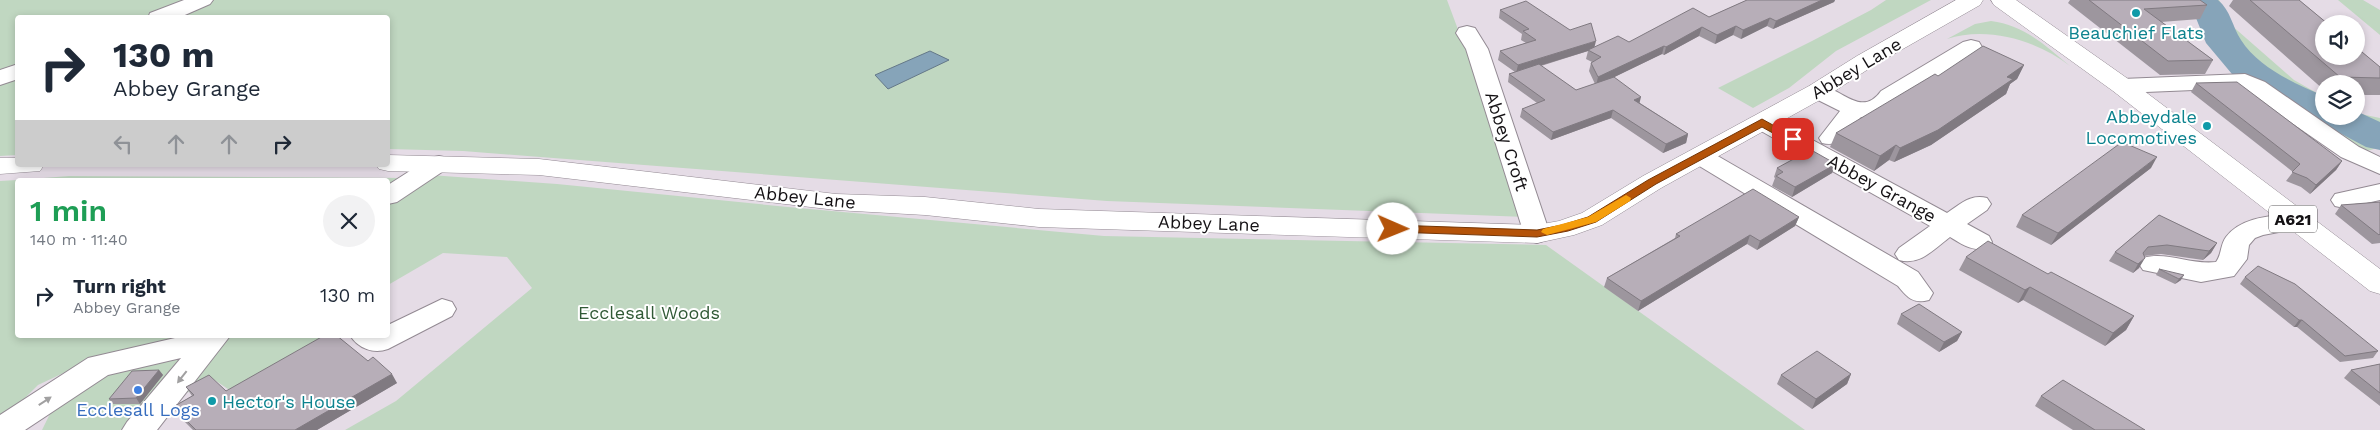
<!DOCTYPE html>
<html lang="en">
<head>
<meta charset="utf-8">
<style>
	body { margin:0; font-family:"Work Sans",sans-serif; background:#f2f2f3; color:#1f2937; height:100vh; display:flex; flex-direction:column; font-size:19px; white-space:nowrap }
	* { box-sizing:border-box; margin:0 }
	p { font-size:16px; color:#747a83 }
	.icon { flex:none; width:28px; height:28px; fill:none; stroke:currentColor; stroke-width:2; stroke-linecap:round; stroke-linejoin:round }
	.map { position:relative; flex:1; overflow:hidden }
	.panel { position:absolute; left:15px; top:178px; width:375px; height:160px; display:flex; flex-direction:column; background:#fff; border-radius:5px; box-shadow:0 2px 8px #0003 }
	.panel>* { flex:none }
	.hud { position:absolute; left:15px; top:15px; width:375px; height:152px; border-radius:5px; box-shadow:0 2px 8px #0003; background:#fff; color:#1f2937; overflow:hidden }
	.fabs { position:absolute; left:2315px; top:15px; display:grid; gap:10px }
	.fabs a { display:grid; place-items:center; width:50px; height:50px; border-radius:50%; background:#fff; box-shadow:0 2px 8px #0003; font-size:25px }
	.pin { position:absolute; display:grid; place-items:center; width:42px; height:42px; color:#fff; margin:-21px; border-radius:10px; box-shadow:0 2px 8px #0006 }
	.me { position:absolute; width:55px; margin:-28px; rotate:91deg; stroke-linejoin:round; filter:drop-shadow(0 0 4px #0008) }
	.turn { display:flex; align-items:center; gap:18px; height:105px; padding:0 15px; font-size:22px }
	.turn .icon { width:65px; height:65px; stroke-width:2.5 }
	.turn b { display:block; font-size:35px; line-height:42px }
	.lanes { display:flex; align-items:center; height:48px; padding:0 15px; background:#0003; justify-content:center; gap:25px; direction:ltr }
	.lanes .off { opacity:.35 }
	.round { display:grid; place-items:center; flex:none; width:52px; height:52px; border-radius:26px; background:#f2f2f3 }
	.headline { display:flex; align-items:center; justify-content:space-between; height:85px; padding:0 15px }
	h1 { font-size:30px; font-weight:600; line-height:38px; color:#1e9e55 }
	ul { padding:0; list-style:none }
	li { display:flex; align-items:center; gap:15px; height:65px; padding:0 15px }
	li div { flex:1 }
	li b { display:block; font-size:19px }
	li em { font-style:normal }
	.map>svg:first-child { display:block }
</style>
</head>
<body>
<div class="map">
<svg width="2380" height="430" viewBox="0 0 2380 430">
	<rect width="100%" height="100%" fill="#e5dce6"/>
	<path fill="#c0d7c1" d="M0,0h1447l81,217 -421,-16 -644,-50 -75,-2v-131h-370l-1,137 -17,1z
		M1886,0h45l-95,51 -47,37 -36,20 -35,-20 94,-47 59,-31z
		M2184,0h35l8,13 -26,3z
		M2338,0h25l17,10v25z
		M1991,21c33,4 54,24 79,45 -33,-26 -83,-40 -123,-27l28,-15z
		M2211,24h19l64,56 30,17v19h32v-3l24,5v29l-16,5 -21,-12 -115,-78 -19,-27z
		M430,175l127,9 231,23 316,29 442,9 259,185h-1460l51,-29 136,-113 -25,-31 -64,-4 -55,32v-82z
		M69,176l340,2 -21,14v-12h-370z
		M17,180l1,155h188l-66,86 -20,9h-78l30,-61 -34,16 -38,38v-242z
		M226,335h109l-98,60 -24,-16 -34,18z"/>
	<path fill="#86a4b9" stroke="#647888" d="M930,51l19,9 -61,29 -13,-14z"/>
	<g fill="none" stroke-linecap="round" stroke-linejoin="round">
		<path fill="#86a4b9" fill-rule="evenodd" d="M2179,0h39c13,11 14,26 23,40 18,28 53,43 83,56v20h32v-5l24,11v28l-14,-3 -47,-25 -41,-18 -41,-24 -31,-37 -10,-25z"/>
		<defs>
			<path id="minor" d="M184,0h29l-3,4 -32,14h-30l2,-5z
				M1467,26l8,2 13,21 62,185 -4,6 -9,3 -9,-3 -4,-6 -58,-185 -10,-16 3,-5z
				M1971,40l8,2 3,5 -3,5 -79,47c-5,15 -25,18 -39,18 -12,14 -18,31 -39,26l-3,-5 21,-27 -30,-15 -4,-5 4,-5c27,-7 49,36 71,5l82,-49z
				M18,64v15l-18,6v-15z
				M2245,74l20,8 94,65 21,10v17l-39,-17 -100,-69 -119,5 -8,-2 -4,-5 4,-5 8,-2z
				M1762,115l8,2 177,96c14,-9 23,-19 40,-15l4,6 -4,6 -20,14 22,12 3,6 -3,6c-16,4 -26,-3 -39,-11 -16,12 -30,29 -51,23l-4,-6 4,-6 31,-22 -176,-99 -4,-5 4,-5z
				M1700,149l9,2 209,121 15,21 -4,7c-16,4 -21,-2 -31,-14l-207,-125 -3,-5 3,-5z
				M439,156l9,2 3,5 -3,5 -51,34 -9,2v-19l42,-27z
				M2380,184v16l-36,8 -9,-2 -4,-6 4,-6z
				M2297,213l9,2 4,6 -4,6 -43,8 -8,3 -6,7 -2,14 -13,17 -33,6 -58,-12 -4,-6 4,-6c23,-7 48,7 73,4 6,-8 4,-17 10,-25 16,-21 47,-21 71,-24z
				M442,299l10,3 4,7 -4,7 -64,33c-14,5 -30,0 -38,-14h38v-10z
				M188,335l42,1 -73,94h-35l5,-8 54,-64 -73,17 -83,55h-25v-15l88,-57z"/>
			<path id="major" d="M1956,0h27l-3,5 -107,61 -46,30 -166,92 -59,37 -28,10 -37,8 -498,-16 -114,-12 -89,-5 -297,-35 -151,-4 -9,-2 -3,-4h12v-10l151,4 297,35 89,3 114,12 498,16 22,-4 23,-8 61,-37 166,-90 48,-30z
				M1991,0h25l115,81 249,188v25l-10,-3 -257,-200 -119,-86z
				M0,158h18v7h26l-4,6 -40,3z"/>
		</defs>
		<use href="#minor" stroke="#938a93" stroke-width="2"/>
		<use href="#major" stroke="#938a93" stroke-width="1"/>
		<use href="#minor" fill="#fff" fill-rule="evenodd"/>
		<use href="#major" fill="#fff" fill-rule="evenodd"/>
	</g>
	<path fill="#9d969e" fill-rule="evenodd" d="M1747,0h88l-1,2 -61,27 -6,-3 -26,13 -8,-4 -18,9 -16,-8 -35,19 -2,-1 -48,23 26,26 48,31 -2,9 -23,10 -52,-35 -60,22 -31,-23 2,-8 15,-6 -29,-21 1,-8 6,-2 -17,-12 2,-9 26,-8 -5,-3 1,-6 -23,-16 1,-8 94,37 35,-5 80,-25zM1588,51l-2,8 6,3 -1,1 -2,8 6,13 -19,6 -35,-24z
		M2070,0h130l7,5 -7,14 -39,3 52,38 -8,14 -45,1 -92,-72z
		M2233,0h66l81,67v28h-24v-11h-32v6l-95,-84z
		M2024,65l-7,14 -7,5 -4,10 -75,51 -37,17 -5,-2 -15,11 -44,-24 6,-14 102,-57z
		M2196,83l146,78 -6,9 -26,24 -9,-7 -15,-6 7,-9 -102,-80z
		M1805,157l31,7 -4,9 -40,24 -20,-11 3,-8 -1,-1 3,-9z
		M2151,168l-100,77 -35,-18 6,-12z
		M2380,202v41l-8,1 -37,-30 6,-9z
		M2159,215l58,28 -6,10 -8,7 -42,-6 -17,2 -5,12 -6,5 -24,-12 6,-9z
		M1799,217l-4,9 -38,24 -10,-6 -109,67 -34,-24 3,-9 68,-40 1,-4z
		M1966,257l82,17 86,42 -8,14 -21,16 -82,-46 -5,3 -59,-33z
		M2159,269l22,11 -6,4 -19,-9z
		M2245,277l133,74 -5,7 -33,4 -43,-35h-3l-54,-43z
		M1901,314l61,18 -5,9 -18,11 -42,-28z
		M368,361l29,22 -80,47h-124l-14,-14 -6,-9 19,-11 -6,-9 40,4z
		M2380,364v42l-36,-28 7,-8z
		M159,370l4,5 -23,29h-27l-4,-5z
		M1851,374l-4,10 -35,25 -35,-25 4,-9z
		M2041,396l104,34h-72l-38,-24z"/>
	<path fill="#807a81" d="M1822,0h13l-1,2 -61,27 3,-8z
		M1770,18l-3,8 -26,13 2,-9z
		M1736,26l-3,9 -18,9 2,-9z
		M1702,27l-3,9 -35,19 2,-8z
		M1596,41l-2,8 -6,1v1l-72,22 2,-8z
		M1664,46l-2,8 -66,32 2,-9z
		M2024,65l-7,14 -7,5 -4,10 -75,51 -37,17 6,-14z
		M1641,97l-2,8 -5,-5z
		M1613,110l-2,8 -60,22 2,-8z
		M1688,134l-2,9 -23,10 3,-9z
		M1896,145l-7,15 -15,11 6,-15z
		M2157,157l-6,11 -100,77 7,-12z
		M2342,161l-6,9 -26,24 6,-9z
		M1836,164l-4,9 -40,24 3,-10z
		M1799,217l-4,9 -38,24 3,-9z
		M1750,235l-3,9 -109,67 3,-10z
		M2217,243l-6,10 -8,7 6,-9z
		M2145,258l-6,10 -6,5 5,-9z
		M2184,275l-3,5 -6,4 4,-5z
		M2030,287l-7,13 -5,3 7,-13z
		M2134,316l-8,14 -21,16 8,-13z
		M2299,320h3l-5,7h-3z
		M1962,332l-5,9 -18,11 5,-10z
		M159,370l4,5 -23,29 -4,-6z
		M392,374l5,9 -80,47h-22z
		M1851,374l-4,10 -35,25 4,-10z"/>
	<path fill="#b7aeb8" stroke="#807a81" d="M1747,0h75l-46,21 -6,-3 -27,12 -7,-4 -19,9 -15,-8 -36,20 -2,-1 -66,31 -7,-14 10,-6 -13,-7 30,-14 11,6 64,-34 16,9z
		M2089,0h111l7,5 -63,4 69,51 -45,1z
		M2250,0h49l29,24h-4v32h32v-9l24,20v11l-40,-1z
		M1526,1l44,29 21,-7 5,18 -78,24 -18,-14 36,-11 -13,-9 6,-2 -29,-19z
		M1983,46l41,19 -17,12 6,2 -75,51 -38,18 -4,-3 -16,11 -44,-23 99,-59 3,2z
		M1539,64l37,26 38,-13 27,20 -7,3 54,34 -22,10 -53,-34 -60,22 -31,-23 23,-9 -36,-26z
		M2237,82l105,79 -26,24 -9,-7 -15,-6 8,-8 -104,-81z
		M2122,142l35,15 -99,76 -36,-18z
		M1813,151l23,13 -41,23 -19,-11 7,-4 -6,-4 24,-13 4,2z
		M1753,189l46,28 -39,24 -10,-6 -109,66 -34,-23 73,-42 -4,-2z
		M2380,202v32l-1,1 -38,-30z
		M2159,215l58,28 -8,8 -42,-6 -19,2 -5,6 2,5 -7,6 -23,-12z
		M1988,241l60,33 3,-2 83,44 -21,17 -83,-46 -5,3 -59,-33z
		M2258,266l37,18 83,67 -33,5 -43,-36h-3l-54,-43z
		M2159,269l25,6 -5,4z
		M1919,304l43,28 -18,10 -43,-28z
		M325,335h11l32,26 5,-4 19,17 -97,56h-99l-23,-23 21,-12 -8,-8 23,-12 17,16z
		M1817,351l34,23 -35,25 -35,-24z
		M2380,364v29l-29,-23z
		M159,370l-23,28 -27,1 23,-28z
		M2063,380l82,50h-50l-54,-34z"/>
	<defs><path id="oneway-solid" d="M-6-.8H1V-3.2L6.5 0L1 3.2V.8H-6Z" transform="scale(1.25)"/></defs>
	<g fill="#a1a0a1">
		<use href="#oneway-solid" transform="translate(182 377) rotate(128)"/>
		<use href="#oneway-solid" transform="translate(45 401) rotate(-33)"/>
	</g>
	<path fill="#b45309" stroke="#753606" d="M1762,119l36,20 -5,4 -4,-1 -27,-15 -106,57 -60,38 -28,9 -31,6 -144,-5 -6,-3 6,-4 144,5 25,-5 26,-8 60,-37z"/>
	<path fill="#f59e0b" d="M1626,195l5,3 -1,3 -34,21 -49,13 -6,-3 2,-3 45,-12z"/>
	<g fill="#0f9aa8" stroke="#fff" stroke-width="2">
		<circle cx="2136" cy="13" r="5"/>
		<circle cx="2207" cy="126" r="5"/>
		<circle cx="212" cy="401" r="5"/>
	</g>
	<circle fill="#3f7fe0" stroke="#fff" stroke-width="2" cx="138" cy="390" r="5"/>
	<g text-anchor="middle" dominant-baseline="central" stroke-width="4" stroke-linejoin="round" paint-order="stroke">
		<rect fill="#fff" stroke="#5a585a" stroke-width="1" x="2269" y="205.5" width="48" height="27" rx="4"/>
		<g font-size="16" font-weight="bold" fill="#141114">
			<text x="2293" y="219">A621</text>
		</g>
		<g font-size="18" fill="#0d838f" stroke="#fff">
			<text x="2136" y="32">Beauchief Flats</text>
			<text x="2197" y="116" text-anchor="end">Abbeydale<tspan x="2197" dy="21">Locomotives</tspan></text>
			<text x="222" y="401" text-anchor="start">Hector's House</text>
		</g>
		<g font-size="18" fill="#141114" stroke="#fff">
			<text transform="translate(1856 68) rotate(-31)">Abbey Lane</text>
			<text transform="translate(1507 141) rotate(72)">Abbey Croft</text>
			<text transform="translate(1882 188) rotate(29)">Abbey Grange</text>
			<text transform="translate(805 197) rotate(6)">Abbey Lane</text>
			<text transform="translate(1209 223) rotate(2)">Abbey Lane</text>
		</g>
		<g font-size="18" fill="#305935" stroke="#fff">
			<text x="649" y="312">Ecclesall Woods</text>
		</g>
		<g font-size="18" fill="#366cbe" stroke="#fff">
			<text x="138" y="409">Ecclesall Logs</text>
		</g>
	</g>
</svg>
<div class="fabs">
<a><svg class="icon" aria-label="sound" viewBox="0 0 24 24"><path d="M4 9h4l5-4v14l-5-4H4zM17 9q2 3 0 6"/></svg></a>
<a><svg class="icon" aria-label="layers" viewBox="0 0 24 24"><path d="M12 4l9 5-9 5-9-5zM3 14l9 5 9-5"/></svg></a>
</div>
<div class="pin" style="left:1793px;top:139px;background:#d93025"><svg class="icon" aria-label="arrive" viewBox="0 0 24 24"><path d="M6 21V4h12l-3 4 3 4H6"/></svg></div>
<svg class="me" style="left:1393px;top:229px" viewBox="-20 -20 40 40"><circle r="19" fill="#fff"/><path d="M0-13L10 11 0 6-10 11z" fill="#b45309"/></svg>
<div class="hud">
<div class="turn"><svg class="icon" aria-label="right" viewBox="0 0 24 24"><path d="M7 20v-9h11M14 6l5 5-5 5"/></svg><div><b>130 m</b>Abbey Grange</div></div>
<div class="lanes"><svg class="icon off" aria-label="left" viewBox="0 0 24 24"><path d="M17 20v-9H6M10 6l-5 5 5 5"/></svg><svg class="icon off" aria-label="ahead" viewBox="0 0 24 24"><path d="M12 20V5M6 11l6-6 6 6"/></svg><svg class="icon off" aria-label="ahead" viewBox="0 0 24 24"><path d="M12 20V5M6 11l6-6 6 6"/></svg><svg class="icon" aria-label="right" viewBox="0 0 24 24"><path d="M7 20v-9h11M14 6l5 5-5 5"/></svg></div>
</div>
<section class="panel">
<div class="headline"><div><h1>1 min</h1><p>140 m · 11:40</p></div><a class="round"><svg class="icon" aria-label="close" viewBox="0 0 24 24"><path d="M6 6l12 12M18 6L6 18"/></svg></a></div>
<ul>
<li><svg class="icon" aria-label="right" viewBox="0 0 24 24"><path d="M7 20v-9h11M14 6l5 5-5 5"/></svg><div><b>Turn right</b><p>Abbey Grange</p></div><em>130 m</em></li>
</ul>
</section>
</div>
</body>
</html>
